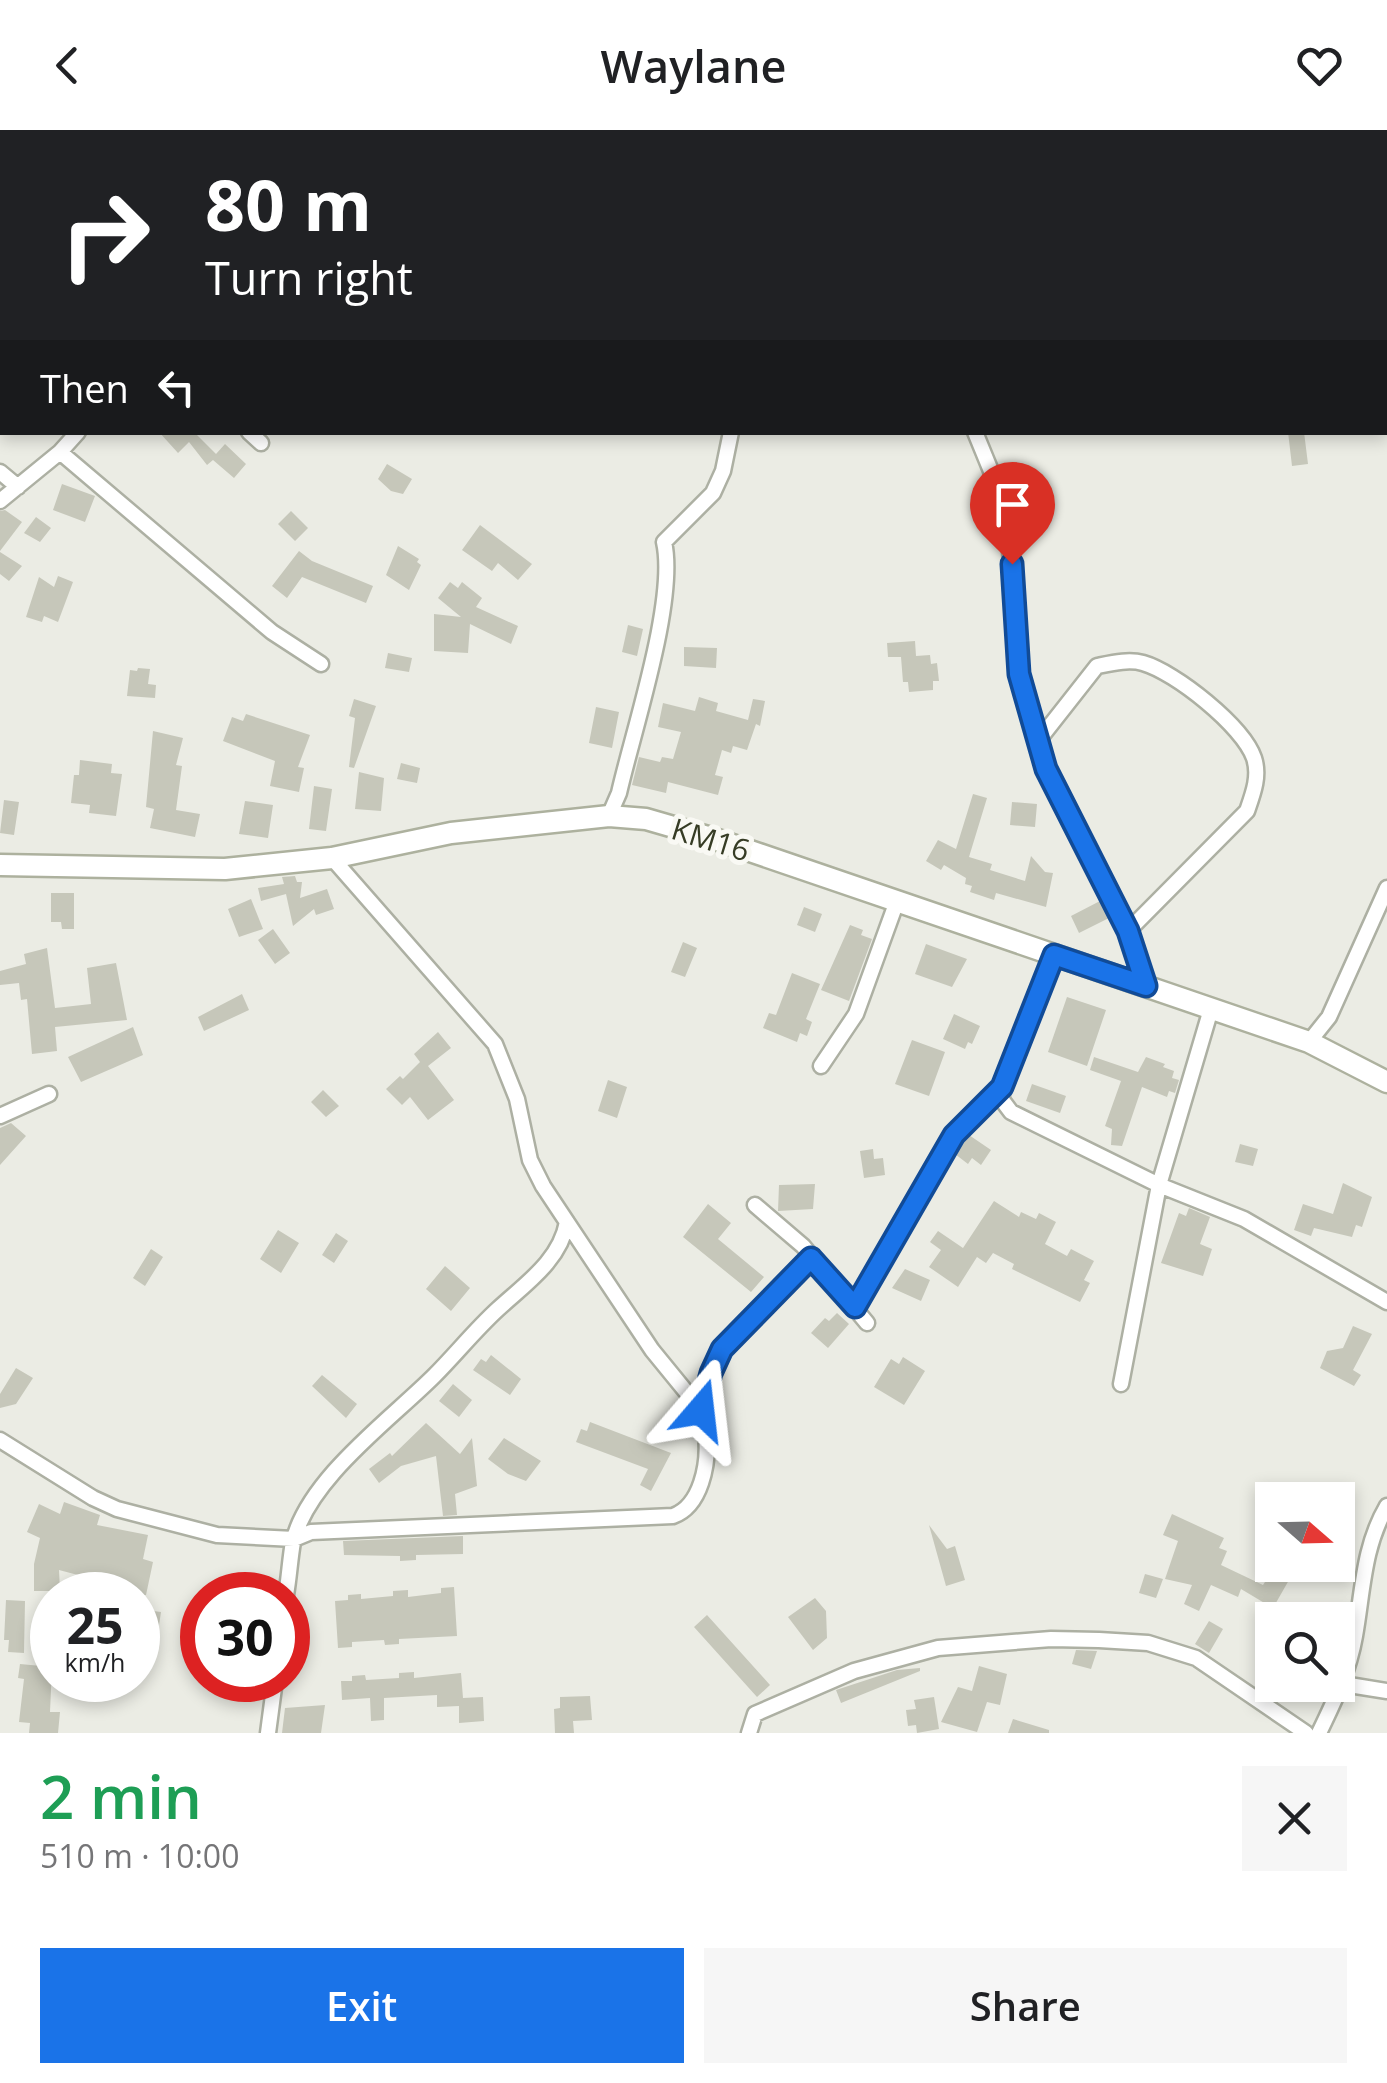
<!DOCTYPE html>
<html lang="en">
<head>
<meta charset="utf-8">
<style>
	body { margin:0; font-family:"Open Sans",sans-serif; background:#f6f6f6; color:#202124; height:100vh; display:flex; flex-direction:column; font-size:38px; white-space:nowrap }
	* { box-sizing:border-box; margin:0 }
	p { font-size:32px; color:#757577 }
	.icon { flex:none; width:55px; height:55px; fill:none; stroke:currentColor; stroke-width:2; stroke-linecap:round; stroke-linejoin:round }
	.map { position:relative; height:1603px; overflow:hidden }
	.details { display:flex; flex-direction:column; background:#fff; flex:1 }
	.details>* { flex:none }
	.guide { position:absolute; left:0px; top:0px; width:1388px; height:305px; box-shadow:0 5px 15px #0003; background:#202124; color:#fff; overflow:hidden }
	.needle { width:65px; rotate:110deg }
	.controls { position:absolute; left:1255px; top:1352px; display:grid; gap:20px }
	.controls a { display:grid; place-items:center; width:100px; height:100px; border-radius:0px; background:#fff; box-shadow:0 5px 15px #0003; font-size:50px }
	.speed { position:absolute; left:30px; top:1442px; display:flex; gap:20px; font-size:50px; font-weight:700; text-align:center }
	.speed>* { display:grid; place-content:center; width:130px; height:130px; border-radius:50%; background:#fff; box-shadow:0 5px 15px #0003; line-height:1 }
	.speed small { font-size:25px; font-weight:400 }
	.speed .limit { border:15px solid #d22; background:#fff; color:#111 }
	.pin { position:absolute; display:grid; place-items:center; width:85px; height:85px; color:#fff; margin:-102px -42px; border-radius:50% 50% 50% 0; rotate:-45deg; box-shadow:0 0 10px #0007 }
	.pin .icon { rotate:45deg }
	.me { position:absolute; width:110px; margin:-55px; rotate:17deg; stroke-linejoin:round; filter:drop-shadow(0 0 8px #0008) }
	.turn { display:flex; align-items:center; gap:35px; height:210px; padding:0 40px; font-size:45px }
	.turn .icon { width:130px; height:130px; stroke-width:2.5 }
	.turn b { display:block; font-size:70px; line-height:85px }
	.then { display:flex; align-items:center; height:95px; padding:0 40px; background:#0003; gap:20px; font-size:38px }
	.round { display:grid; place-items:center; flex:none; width:105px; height:105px; border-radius:0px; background:#f6f6f6 }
	.headline { display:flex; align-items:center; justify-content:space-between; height:170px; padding:0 40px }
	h1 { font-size:60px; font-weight:600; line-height:75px; color:#1e9e55 }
	.action { display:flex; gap:20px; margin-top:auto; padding:20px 40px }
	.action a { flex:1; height:115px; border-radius:0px; background:#1a73e8; color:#fff; font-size:40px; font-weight:600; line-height:115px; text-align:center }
	.action a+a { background:#f6f6f6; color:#202124 }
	header { display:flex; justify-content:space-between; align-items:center; height:130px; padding:0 40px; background:#fff; font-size:45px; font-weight:600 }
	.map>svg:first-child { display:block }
</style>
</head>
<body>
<header><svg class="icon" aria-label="back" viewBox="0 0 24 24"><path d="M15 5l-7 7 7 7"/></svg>Waylane<svg class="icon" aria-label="heart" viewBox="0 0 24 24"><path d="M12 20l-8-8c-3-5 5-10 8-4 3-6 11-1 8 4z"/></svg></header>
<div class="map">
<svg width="1387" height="1603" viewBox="0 0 1387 1603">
	<rect width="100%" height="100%" fill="#ebece4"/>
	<path fill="#c6c7ba" d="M159,302h35l22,22 9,-10 21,20 -12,14 -21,-18 -6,5 -18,-23 -11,11z
		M1288,302h16l4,32 -16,2z
		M387,334l25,15 -9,15 -12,-3 -13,-12z
		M62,354l33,12 -10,26 -32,-12z
		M5,380l17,12 -22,29v-40z
		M291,381l17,17 -13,13 -17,-17z
		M36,387l15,11 -11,14 -16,-9z
		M480,395l52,39 -14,16 -20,-17 -6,8 -30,-21z
		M398,416l21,13 -2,3 4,3 -12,25 -23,-15z
		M299,421l13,10 61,25 -7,17 -64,-26 -15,21 -15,-12z
		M0,422l22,14 -13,15 -9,-7z
		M58,446l15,6 -15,40 -14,-6 -2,6 -16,-5 13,-40 15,10z
		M450,452l8,6 4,-6 20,16 -6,9 42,19 -7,18 -41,-20 -2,29 -34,-2v-37l27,3 -23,-19z
		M628,495l15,4 -6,27 -15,-4z
		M915,511l1,15 14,-1 1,9 6,-1 2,18h-6v9l-24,2 -1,-10h-5l-2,-25h-13l-1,-14z
		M684,517l33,1 -1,20 -32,-2z
		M388,523l24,5 -3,14 -24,-4z
		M138,538l12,1 -2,15 8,1 -1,13 -28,-2 3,-26 7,1z
		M699,567l19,6 -2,8 32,9 5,-21 12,2 -5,25 -4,-2 -9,26 -14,-4 -2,7 -9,-3 -7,25 8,2 -5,18 -50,-13 -2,11 -34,-8 7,-28 21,5 2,-5 11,2 8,-27 -23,-5 5,-24 32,8z
		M354,569l22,7 -22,62 -5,-1 6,-49 -6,-2z
		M596,577l23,5 -7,36 -23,-5z
		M246,584l64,21 -12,32 6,1 -5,24 -29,-6 5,-25 -52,-20 9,-24 11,4z
		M153,601l30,7 -7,27 6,1 -6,44 24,4 -5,23 -45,-9 4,-19 -8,-2z
		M80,630l32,4 -1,9 11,1 -6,42 -27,-3 1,-8 -19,-2 3,-28h5z
		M401,633l19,5 -3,15 -20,-4z
		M359,642l25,6 -3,33 -26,-2z
		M314,656l18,3 -6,42 -17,-2z
		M973,664l14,4 -18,59 23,7 -2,6 35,11 6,-25 14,16 8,1 -7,34 -50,-14 -2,7 -24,-8 2,-6 -7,-2 1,-6 -22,-13 -3,5 -15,-9 12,-21 18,9z
		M4,670l15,2 -5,33 -14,-2z
		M245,671l28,4 -5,33 -29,-4z
		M1012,672l25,2 -2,23 -25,-2z
		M295,746l2,6h5l-2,16 27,-9 7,20 -18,6 -2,-6 -21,17 -7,-32 -25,7 -3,-13 26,-4 -2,-7z
		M51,763h23v36h-12l-1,-7h-10z
		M251,769l12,30 -24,8 -11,-28z
		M1100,771l9,17 -30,15 -8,-17z
		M804,777l18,7 -7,18 -18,-7z
		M850,795l13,5 -2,5 11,4 -23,62 -28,-11z
		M273,799l17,24 -15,11 -17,-24z
		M683,812l14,6 -12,29 -14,-5z
		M926,814l41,15 -15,28 -37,-13z
		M47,818l8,60 36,-4 -4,-36 29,-5 11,57 -72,7 2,24 -25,3 -5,-55 -6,1 -2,-17 -19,2v-14l26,-7 -2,-10z
		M792,843l28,11 -14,35 6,3 -5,14 -7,-3 -3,9 -34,-14 6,-15 7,2z
		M242,864l7,16 -45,21 -6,-14z
		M1067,867l39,13 -19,56 -39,-14z
		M954,884l26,12 -8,18 -4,-2 -3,7 -22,-10z
		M133,897l10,28 -62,27 -13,-25z
		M438,902l13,16 -23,18 26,34 -26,20 -18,-23 -8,8 -16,-16 14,-13 3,3 17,-17 -6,-8z
		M912,910l33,12 -16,44 -34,-12z
		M1094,927l44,15 8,-15 19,7 -2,3 11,4 -2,7 7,2 -4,13 -6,-2 -2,6 -25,-10 -20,59 -11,-1 1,-16 -7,-3 16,-45 -31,-11z
		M608,950l19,7 -10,31 -19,-7z
		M1032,954l34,12 -6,17 -34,-12z
		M323,960l16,16 -13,11 -15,-15z
		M11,993l15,13 -26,29v-37z
		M969,1005l22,15 -10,15 -9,-7 -4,6 -13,-10z
		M1240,1014l18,5 -5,17 -18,-4z
		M873,1019l1,10 9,-1 2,17 -21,3 -4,-27z
		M1343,1053l29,14 -10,30 -6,-2 -4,12 -38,-9 -3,8 -17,-6 9,-26 30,10z
		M815,1054l-2,25 -35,2 1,-26z
		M994,1071l25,16 2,-5 15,7 3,-6 17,9 -11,22 22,12 4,-7 23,12 -10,19 6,3 -10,19 -68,-33 2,-5 -21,-11 -7,10 -9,-6 -19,30 -29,-20 12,-17 -11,-8 8,-11 25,17z
		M708,1074l23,19 -13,16 46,38 -13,15 -68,-55z
		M1189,1078l21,9 -10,27 12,5 -9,27 -42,-13 18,-50 7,3z
		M278,1100l21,13 -18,30 -21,-14z
		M336,1103l12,8 -14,22 -12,-8z
		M151,1119l12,8 -18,29 -12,-8z
		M445,1136l25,22 -19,23 -25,-22z
		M905,1139l25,11 -9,21 -29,-13z
		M837,1183l12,11 -21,24 -17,-15 14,-15 4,3z
		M1353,1196l19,8 -19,36 8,5 -7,11 -34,-18 7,-17 16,-3z
		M491,1225l30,24 -11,16 -37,-25 8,-11 5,3z
		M903,1227l22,14 -21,34 -30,-18 17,-28 8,5z
		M16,1238l17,10 -17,26 -16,4v-14z
		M322,1245l35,29 -11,14 -34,-32z
		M453,1254l19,16 -13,17 -20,-16z
		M590,1292l81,31 -20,38 -11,-6 8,-16 -72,-27 5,-13 6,2z
		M426,1293l34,31 12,-16 5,48 -22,8 2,21 -14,1 -7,-60 -35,10 -22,17 -10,-14 21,-16 2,3z
		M504,1308l37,23 -15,20 -18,-7 -20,-15z
		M64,1372l36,13 -3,10 51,10 -5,24 10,3 -7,33h-38l1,-5 -16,-5v-6l-34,-9 1,21h-26v-27l6,-26 -13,-6 12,-28 21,10z
		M1172,1384l52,24 -5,10 8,3 -6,14 42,20 9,-14 17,9 -16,28 -32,-19 -3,8 -27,-12 -12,26 -15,-7 8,-19 -27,-6 13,-38 -15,-6z
		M929,1395l18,24 8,-3 10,34 -19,6z
		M463,1406v18l-47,1v5l-16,1v-5l-56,-1 -1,-14z
		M1145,1444l18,5 -7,19 -17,-5z
		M454,1457l3,49 -58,3v5l-14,1 -1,-5 -32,2v5l-14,1 -3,-47 13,-1v-5l13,-1v5l32,-3v-5l15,-1v7l33,-4v-5z
		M815,1468l11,13 1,27 -14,12 -25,-33z
		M6,1470l19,1 -1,52 -16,-1 1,-12h-5z
		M138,1479l23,3 -3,20 -20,-3z
		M707,1485l63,70 -13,12 -63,-70z
		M1209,1491l14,8 -14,24 -14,-9z
		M1076,1520l21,1 -6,18 -19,-5z
		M20,1534l32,3 -2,45h10l-2,21h-29l1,-10 -11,-1 5,-43 -6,-1z
		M979,1536l28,8 -7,31 -13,-3 -10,30 -36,-10 17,-35 14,4z
		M920,1538v3l-79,32 -5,-13 61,-20z
		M414,1542v6l47,-5 2,25 20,-1 1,24 -25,2v-17l-22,1v-12l-53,3v22l-13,1 -1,-23 -28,2 -1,-19h11v-5l13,-1 1,5 33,-2v-5z
		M590,1566l2,24 -19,1 1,12h-19l-1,-24 6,-1v-11z
		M934,1567l5,32 -22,4 -1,-8 -8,1 -2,-16 10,-1 -2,-9z
		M325,1575l-4,28h-39l3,-25z
		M1013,1589l36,11v3h-41z"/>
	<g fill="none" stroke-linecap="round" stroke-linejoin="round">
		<defs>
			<path id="street" d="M393,0l3,2
				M761,0l4,2
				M364,2l1,-2
				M1081,2l1,-2
				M0,187h2
				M1385,235l2,-1
				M249,302l12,11
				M975,302l32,78 12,163 27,96 82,162 18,55
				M60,322l212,180 49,32
				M0,342l18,15
				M0,371l60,-49 18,-20
				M1038,611l59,-75c15,-3 32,-7 46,-3 32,9 100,63 111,95 6,18 -1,36 -7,53l-119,120
				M609,686l10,-23c14,-62 58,-193 45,-251l49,-49 10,-22 8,-39
				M332,728l163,186 22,55 13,61 13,26 109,164 49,60
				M1055,825l-53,132v13l9,12 148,73 85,34 143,83
				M1309,912l20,-25 58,-129
				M821,936l35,-52 41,-113
				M0,986l49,-22
				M755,1075l48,41 64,77
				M855,1177l99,-172 48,-48
				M1121,1254l38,-199 52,-176
				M0,1310l93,58 24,11 100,26 77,4 17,-7 362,-16c28,-10 36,-52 33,-80 -1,-10 -5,-20 -4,-31 9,-63 67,-104 109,-147
				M286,1465c3,-17 4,-36 7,-53 15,-63 97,-122 141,-166 22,-22 41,-46 64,-67 27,-25 62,-48 69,-87
				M1343,1554l44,7
				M268,1603l7,-53
				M749,1603l6,-19 99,-43 84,-23 113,-9 48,1 49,3 48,15 110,75
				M1319,1603c15,-31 30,-62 36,-97 8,-45 8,-89 32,-130"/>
			<path id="secondary" d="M0,735l225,4 107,-11 119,-25 158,-17 37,3 69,20 594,203 78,40"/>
		</defs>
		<use href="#street" stroke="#adb0a3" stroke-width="19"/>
		<use href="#secondary" stroke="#adb19e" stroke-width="25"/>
		<use href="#street" stroke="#fff" stroke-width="14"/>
		<use href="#secondary" stroke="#fff" stroke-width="20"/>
	</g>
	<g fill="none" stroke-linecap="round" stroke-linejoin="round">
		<defs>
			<path id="route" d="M701,1280l10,-37 11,-24 89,-91 44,49 99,-172 48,-48 52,-132 92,31 -18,-55 -82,-162 -27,-95 -7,-110"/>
		</defs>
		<use href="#route" stroke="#114b97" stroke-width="25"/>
		<use href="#route" stroke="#1a73e8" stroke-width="18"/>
	</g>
	<g text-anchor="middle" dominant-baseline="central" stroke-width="10" stroke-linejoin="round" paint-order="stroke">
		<g font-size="30" fill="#363c25" stroke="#f9f9f4">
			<text transform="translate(711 709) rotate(17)">KM16</text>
		</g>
	</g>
</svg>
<div class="controls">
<a><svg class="needle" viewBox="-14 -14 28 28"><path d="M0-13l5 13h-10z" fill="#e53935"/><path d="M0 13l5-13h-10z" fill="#757577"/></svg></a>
<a><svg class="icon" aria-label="search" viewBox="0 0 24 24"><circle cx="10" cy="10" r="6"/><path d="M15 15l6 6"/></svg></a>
</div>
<div class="speed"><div>25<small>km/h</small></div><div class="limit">30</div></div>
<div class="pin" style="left:1012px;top:434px;background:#d93025"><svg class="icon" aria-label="arrive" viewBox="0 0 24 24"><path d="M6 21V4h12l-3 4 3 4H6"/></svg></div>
<svg class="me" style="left:701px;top:1280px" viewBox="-20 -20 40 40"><path d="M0-17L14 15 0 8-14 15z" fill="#1a73e8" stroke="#fff" stroke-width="4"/></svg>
<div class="guide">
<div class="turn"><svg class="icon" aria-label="right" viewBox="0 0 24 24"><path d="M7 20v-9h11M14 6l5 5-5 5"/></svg><div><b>80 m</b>Turn right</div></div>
<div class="then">Then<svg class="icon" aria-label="left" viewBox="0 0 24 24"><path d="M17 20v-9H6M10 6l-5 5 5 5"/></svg></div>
</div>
</div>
<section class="details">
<div class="headline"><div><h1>2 min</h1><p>510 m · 10:00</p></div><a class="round"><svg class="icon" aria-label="close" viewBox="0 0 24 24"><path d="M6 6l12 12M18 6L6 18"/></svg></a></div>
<div class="action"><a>Exit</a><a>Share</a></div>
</section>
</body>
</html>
